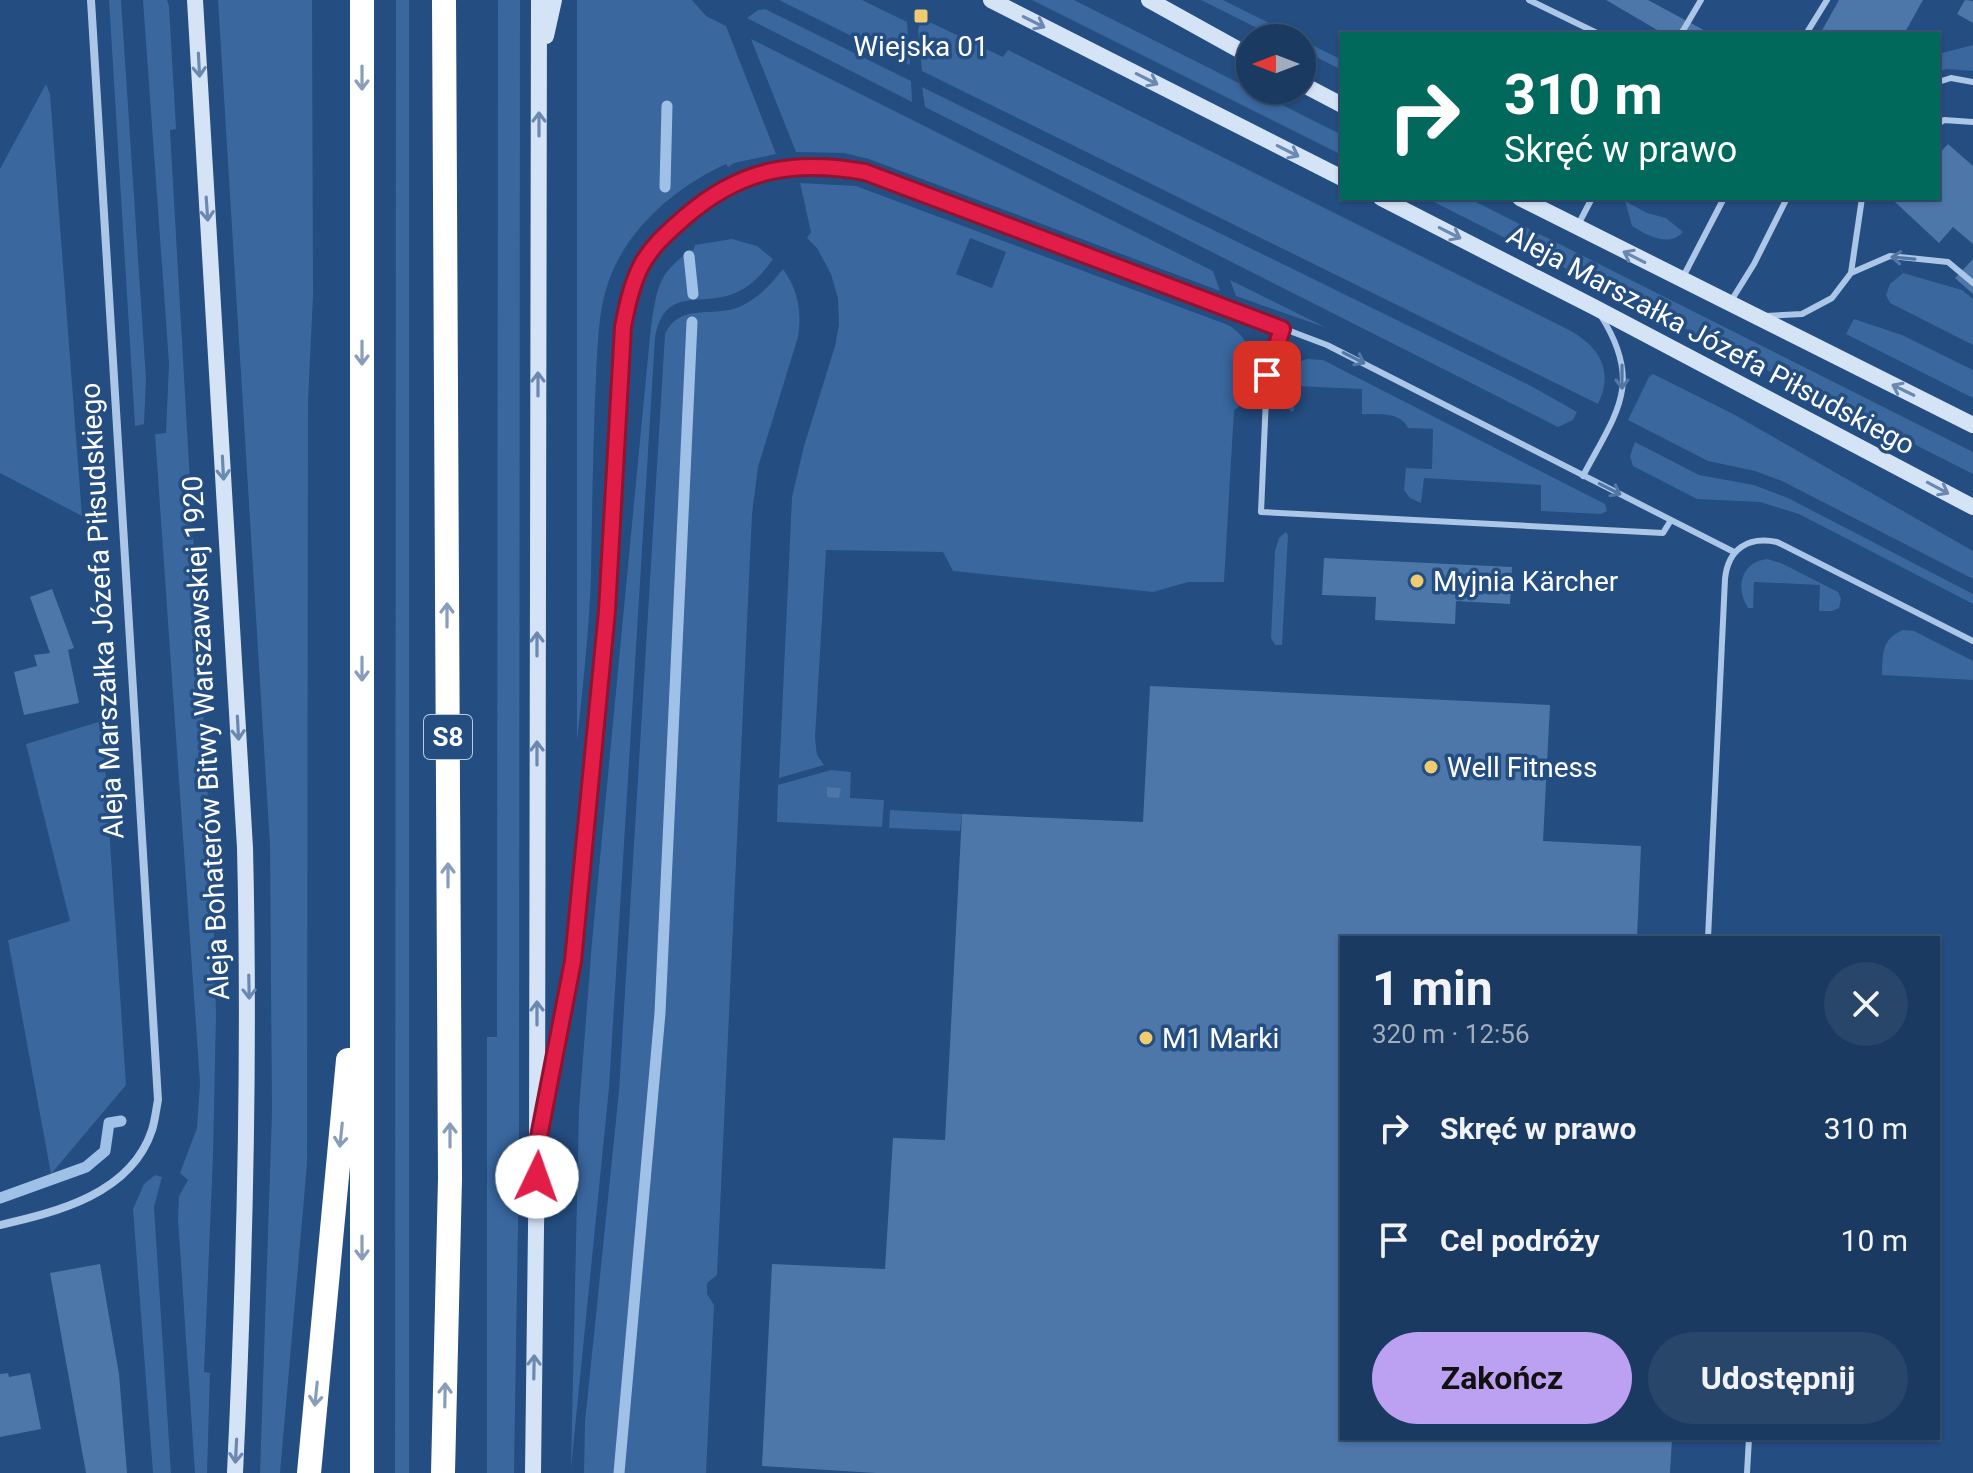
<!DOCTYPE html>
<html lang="pl">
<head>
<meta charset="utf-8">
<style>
	body { margin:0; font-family:Roboto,sans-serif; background:#28456a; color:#f1f3f6; height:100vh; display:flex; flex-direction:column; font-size:30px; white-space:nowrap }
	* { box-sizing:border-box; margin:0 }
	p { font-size:26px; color:#a0adbd }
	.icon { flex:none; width:44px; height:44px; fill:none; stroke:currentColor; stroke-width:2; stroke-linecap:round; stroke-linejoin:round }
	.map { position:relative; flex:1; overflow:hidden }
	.side { position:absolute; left:1340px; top:936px; width:600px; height:504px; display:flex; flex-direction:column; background:#1b3a61; border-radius:0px; box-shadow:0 2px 6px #0004,0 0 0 2px #395476 }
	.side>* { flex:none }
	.banner { position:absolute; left:1340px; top:32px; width:600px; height:168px; border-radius:0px; box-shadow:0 2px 6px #0004,0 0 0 2px #395476; background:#00695c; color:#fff; overflow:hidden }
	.needle { width:52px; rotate:270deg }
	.tools { position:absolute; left:1236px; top:24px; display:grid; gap:16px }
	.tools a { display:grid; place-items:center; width:80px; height:80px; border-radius:50%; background:#1b3a61; box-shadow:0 2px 6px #0004,0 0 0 2px #395476; font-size:40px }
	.pin { position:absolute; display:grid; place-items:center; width:68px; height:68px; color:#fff; margin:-34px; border-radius:16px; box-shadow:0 4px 12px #0006 }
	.me { position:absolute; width:88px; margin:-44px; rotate:3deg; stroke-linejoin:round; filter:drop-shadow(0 0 6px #0008) }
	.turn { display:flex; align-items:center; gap:28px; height:168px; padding:0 32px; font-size:36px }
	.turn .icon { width:104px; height:104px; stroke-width:2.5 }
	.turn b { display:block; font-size:56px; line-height:68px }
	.round { display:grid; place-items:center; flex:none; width:84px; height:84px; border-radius:42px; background:#28456a }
	.overview { display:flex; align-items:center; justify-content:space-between; height:136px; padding:0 32px }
	h1 { font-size:48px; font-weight:700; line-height:60px }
	.button { display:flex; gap:16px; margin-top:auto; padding:16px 32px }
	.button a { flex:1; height:92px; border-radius:48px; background:#bca0f2; color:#111; font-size:32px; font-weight:700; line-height:92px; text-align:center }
	.button a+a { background:#28456a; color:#f1f3f6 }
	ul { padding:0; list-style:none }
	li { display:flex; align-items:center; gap:24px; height:112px; padding:0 32px }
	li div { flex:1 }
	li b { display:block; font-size:30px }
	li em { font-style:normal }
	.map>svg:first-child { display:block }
</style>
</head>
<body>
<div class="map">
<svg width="1973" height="1473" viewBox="0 0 1973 1473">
	<rect width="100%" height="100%" fill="#244d81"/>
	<path fill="#39679e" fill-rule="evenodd" d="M109,0h12l25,379 -2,45 -9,2z
		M143,0h24l2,6 7,123 -6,1 43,757 3,127 -3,142 -9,216 6,1 -3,100h-12l-17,-254 1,-23 9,-16 -8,-7 17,-45 3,-45 -45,-649 11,-1 3,-70z
		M218,0h94l1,296 -5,105 -1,763 -27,309h-20l12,-361 -2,-267z
		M396,0h13v1473h-14z
		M498,0h22l-1,1161 -5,312h-27v-436h10z
		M577,0h115l14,16 20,10 50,128 -42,9 -6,4 -2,-3c-48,22 -95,61 -115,111 -13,32 -13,68 -15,102 -3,67 -4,133 -5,200 -2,55 -8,109 -14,164z
		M779,0h83l45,22 3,43z
		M1032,0h42l268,135v20z
		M1201,0h22l76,38h-22z
		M765,9l146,72 1,21 -165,-84 11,-8z
		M921,18l82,39 5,-7 563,281c29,17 43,40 27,73l-676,-333 -4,-41z
		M751,39l462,232 7,20 -351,-132 -25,-6 -48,-1z
		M1302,40l40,20v10l-40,-20z
		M1973,45v26l-27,-2 -8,3v-18z
		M46,84l4,10 32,422 -82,-43v-304z
		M922,87l609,299 46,26 -4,8 -15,7 -633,-320z
		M800,183l56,3 372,139c9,5 18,14 21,25 4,17 2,52 -15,60l-10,172h-36l-35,10 -200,-21 -10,-19 -117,-2 -11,188 2,17 7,10 -45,13 13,-281 12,-51 31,-100 4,-21 -1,-26 -7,-25 -14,-26 -10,-10 4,-6zM970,238l36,14 -14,36 -36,-14z
		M1426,198h42l505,254v22z
		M1625,201l22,12 19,5 17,14c-15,16 -36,3 -51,-6z
		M732,239l25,7 16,13c-10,14 -21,27 -38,34 -34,15 -70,-9 -80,45l-46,750 -38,380 8,-359 13,-167 58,-606c6,-42 5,-64 44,-87l1,-4z
		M783,269c15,21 19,42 15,68l-40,130 -6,47 -35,761 -10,8v11l7,11 -8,168h-122l1,-51 34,-331 46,-757c15,-32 48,-16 74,-27 19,-8 31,-22 44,-38z
		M1903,273l59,17 11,9v46l-83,-42 -4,-8 4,-11z
		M1230,280l97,48 -91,-32z
		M1854,319l48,16 71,35v28l-127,-64z
		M1307,359l16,1 282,144 2,7 -6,3 -60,-3v-26l-117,-7 -3,25 -11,-5 -6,-8 2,-22 26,1 1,-40 -25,-1c-8,-17 -30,-13 -46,-14v-25l-66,-3 -2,25 -3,1c-14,-21 -9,-46 16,-53z
		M1653,374l80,40 240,137v28l-191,-98 -27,-10 -47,-10 -80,-41 21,-43z
		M1635,442l64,33 55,10 36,14 183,95v10l-174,-90 -39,-12 -63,-3 -64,-33 -3,-10z
		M1286,532l2,3 -6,110h-7l-4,-7 4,-87 4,-13z
		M1767,559l14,4 57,29 3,7 -2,9 -7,3h-13l1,-26 -66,-3 -1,26h-5c-13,-20 -7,-46 19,-49z
		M1903,630l11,1 59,30v19l-91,-5c1,-21 -1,-36 21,-45z
		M102,721l24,364 -75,89 -43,-234 62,-19 -44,-177z
		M831,770l20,2 -1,26 34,2 -2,27 -105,-5 1,-37z
		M890,810l72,4 -2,17 -71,-3z
		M155,1175l7,2 -8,30 17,266h-18l-20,-264 11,-25z"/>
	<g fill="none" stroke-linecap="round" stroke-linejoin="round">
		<path stroke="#a0c1e7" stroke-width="11" d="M665,187l2,-81
			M689,256l4,38
			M0,1198l86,-31 19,-16 4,-28 12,-2
			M619,1473l41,-460 32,-691"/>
	</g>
	<path fill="#4d77a9" d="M1606,0h42l63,34h-47z
		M1839,0h84l-19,34h-84z
		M1965,0l8,1v22l-16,-9z
		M1948,144l25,22v78l-20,-17 -14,16 -44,-41 3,-4h40v-43z
		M1973,259v35l-18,-16z
		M1324,558l188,9 -2,37 -54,-3 -1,23 -80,-4 1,-23 -54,-2z
		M52,589l22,59 -6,2 11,53 -55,12 -10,-43 23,-6 -3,-11 16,-2 -20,-56z
		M1150,686l400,19 -7,136 98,5 -4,92h-295v500h330l-2,35h-794l-114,-7 10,-202 113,5 8,-131 52,2 17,-326 181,8z
		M827,787l14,1 -2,10 -12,-1z
		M100,1264l19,110 8,99h-41l-36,-200z
		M8,1373l1,4 21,-4 11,56 -41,8v-63z"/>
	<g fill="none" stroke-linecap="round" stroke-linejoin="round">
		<path stroke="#abc6e7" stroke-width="6" d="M1529,0l70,34
			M1681,34l20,-34
			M1806,34l21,-34
			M1938,82l13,-4 22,4
			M1938,124l6,-4 29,2
			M1578,225l14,-27
			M1851,273l11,-75
			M1683,277l41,-79
			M1731,301l23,-37 33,-66
			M1765,316l37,-2 30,-16 19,-25 39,-17 58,6 25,21
			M1282,329l-15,46 -6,137 402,21 8,-13
			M1583,476c33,-63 61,-92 18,-160
			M1708,938l17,-359c3,-30 23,-43 52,-37l196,99
			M544,1112l29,-151 34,-350 16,-284c4,-20 8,-40 17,-59 9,-18 25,-34 40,-47 15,-13 31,-28 49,-37 32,-15 75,-21 109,-17 21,3 40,10 60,16l429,162 407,207
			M1747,1473l2,-35"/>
		<path stroke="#abc6e7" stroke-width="8" d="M0,1225c57,-13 131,-31 152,-95 3,-9 4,-20 6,-30l-67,-1100"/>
		<path stroke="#d5e3f6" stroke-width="16" d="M195,0l50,848c5,208 0,416 -10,625
			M991,0l351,178
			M1149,0l101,56
			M546,36l8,-36
			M1302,84l40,21
			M1381,198l213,109 379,200
			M1520,198l453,227
			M533,1473l4,-326 2,-1147"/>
		<path stroke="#fff" stroke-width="24" d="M362,0v1473
			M309,1473l39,-413
			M443,1473l7,-294 -6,-1179"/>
	</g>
	<defs><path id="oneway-shaft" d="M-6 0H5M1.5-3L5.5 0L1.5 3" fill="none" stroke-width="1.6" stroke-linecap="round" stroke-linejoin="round" transform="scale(2)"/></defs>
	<g stroke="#6b89b0">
		<use href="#oneway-shaft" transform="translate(1034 22) rotate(27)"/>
		<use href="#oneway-shaft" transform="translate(199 65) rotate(87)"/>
		<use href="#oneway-shaft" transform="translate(1147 79) rotate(27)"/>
		<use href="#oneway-shaft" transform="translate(539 124) rotate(-90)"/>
		<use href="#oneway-shaft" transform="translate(1288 151) rotate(27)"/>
		<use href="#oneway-shaft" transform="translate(207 209) rotate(86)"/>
		<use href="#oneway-shaft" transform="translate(1450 233) rotate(27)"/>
		<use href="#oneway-shaft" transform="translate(1634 257) rotate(-153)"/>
		<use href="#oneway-shaft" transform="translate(538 384) rotate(-90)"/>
		<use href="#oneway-shaft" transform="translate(1903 390) rotate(-154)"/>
		<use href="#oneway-shaft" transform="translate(223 468) rotate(87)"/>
		<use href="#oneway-shaft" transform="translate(1938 488) rotate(28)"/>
		<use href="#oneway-shaft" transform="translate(537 644) rotate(-90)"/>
		<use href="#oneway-shaft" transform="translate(238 728) rotate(87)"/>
		<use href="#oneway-shaft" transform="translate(537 753) rotate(-90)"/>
		<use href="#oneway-shaft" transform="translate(249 987) rotate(89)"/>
		<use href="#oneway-shaft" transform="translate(537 1013) rotate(-90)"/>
		<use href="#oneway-shaft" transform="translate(534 1367) rotate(-89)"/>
		<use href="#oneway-shaft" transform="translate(236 1451) rotate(93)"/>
	</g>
	<g stroke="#879dba">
		<use href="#oneway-shaft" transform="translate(362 78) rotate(90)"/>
		<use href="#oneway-shaft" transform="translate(362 353) rotate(90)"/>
		<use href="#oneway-shaft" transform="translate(447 615) rotate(-90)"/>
		<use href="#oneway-shaft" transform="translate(362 669) rotate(90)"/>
		<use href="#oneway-shaft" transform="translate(448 875) rotate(-90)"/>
		<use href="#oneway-shaft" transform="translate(341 1135) rotate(96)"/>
		<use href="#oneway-shaft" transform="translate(450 1135) rotate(-90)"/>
		<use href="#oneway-shaft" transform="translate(362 1248) rotate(90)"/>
		<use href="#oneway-shaft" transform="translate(316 1394) rotate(96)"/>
		<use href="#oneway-shaft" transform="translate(445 1395) rotate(-89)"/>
	</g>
	<g stroke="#5377a5">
		<use href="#oneway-shaft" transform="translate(1903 258) rotate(-175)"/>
		<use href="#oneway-shaft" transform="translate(1354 358) rotate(27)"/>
		<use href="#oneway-shaft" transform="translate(1622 377) rotate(90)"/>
		<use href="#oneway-shaft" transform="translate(1610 489) rotate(27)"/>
	</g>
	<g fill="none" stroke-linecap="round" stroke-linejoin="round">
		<defs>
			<path id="route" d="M537,1177v-30l36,-186 34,-350 16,-284c4,-21 8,-40 17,-59 10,-21 29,-37 45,-51 55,-48 109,-58 180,-45l417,157 -15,46"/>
		</defs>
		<use href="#route" stroke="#92132f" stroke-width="20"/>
		<use href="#route" stroke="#e11d48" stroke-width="14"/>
	</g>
	<g fill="#f1cb6f" stroke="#244d81" stroke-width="3">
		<rect x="913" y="8" width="16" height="16" rx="4"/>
		<circle cx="1417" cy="581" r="8"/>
		<circle cx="1431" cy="767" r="8"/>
		<circle cx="1146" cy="1038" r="8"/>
	</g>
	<g text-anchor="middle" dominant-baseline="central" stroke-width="7" stroke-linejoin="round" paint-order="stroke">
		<rect fill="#244d81" stroke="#bdcad9" stroke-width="2" x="424" y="715" width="48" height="44" rx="6"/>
		<g font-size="26" font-weight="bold" fill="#fff">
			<text x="448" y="737">S8</text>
		</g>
		<g font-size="28" fill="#fff" stroke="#244d81" text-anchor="start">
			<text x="921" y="46" text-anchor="middle">Wiejska 01</text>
			<text x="1433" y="581">Myjnia Kärcher</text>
			<text x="1447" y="767">Well Fitness</text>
			<text x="1162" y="1038">M1 Marki</text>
		</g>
		<g font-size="28" fill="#fff" stroke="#244d81">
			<text transform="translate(1711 340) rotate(28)">Aleja Marszałka Józefa Piłsudskiego</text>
			<text transform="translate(102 611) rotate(-93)">Aleja Marszałka Józefa Piłsudskiego</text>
			<text transform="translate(206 738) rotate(-93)">Aleja Bohaterów Bitwy Warszawskiej 1920</text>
		</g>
	</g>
</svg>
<div class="tools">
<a><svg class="needle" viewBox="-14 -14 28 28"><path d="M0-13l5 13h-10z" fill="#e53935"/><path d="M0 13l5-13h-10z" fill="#a0adbd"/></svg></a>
</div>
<div class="pin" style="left:1267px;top:375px;background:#d93025"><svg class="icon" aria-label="arrive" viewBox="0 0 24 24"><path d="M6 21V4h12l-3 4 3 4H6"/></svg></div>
<svg class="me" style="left:537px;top:1177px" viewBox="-20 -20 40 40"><circle r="19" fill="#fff"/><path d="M0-13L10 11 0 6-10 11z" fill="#e11d48"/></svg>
<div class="banner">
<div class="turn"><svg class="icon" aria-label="right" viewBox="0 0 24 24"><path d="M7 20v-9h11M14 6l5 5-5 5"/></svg><div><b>310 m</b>Skręć w prawo</div></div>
</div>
<section class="side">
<div class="overview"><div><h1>1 min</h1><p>320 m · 12:56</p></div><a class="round"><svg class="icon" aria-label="close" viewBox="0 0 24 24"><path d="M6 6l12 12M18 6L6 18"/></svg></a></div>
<ul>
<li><svg class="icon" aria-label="right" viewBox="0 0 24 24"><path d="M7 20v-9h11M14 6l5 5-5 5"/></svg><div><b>Skręć w prawo</b></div><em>310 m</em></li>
<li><svg class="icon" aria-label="arrive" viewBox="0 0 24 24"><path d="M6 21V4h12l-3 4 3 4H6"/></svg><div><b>Cel podróży</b></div><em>10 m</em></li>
</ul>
<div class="button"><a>Zakończ</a><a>Udostępnij</a></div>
</section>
</div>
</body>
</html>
